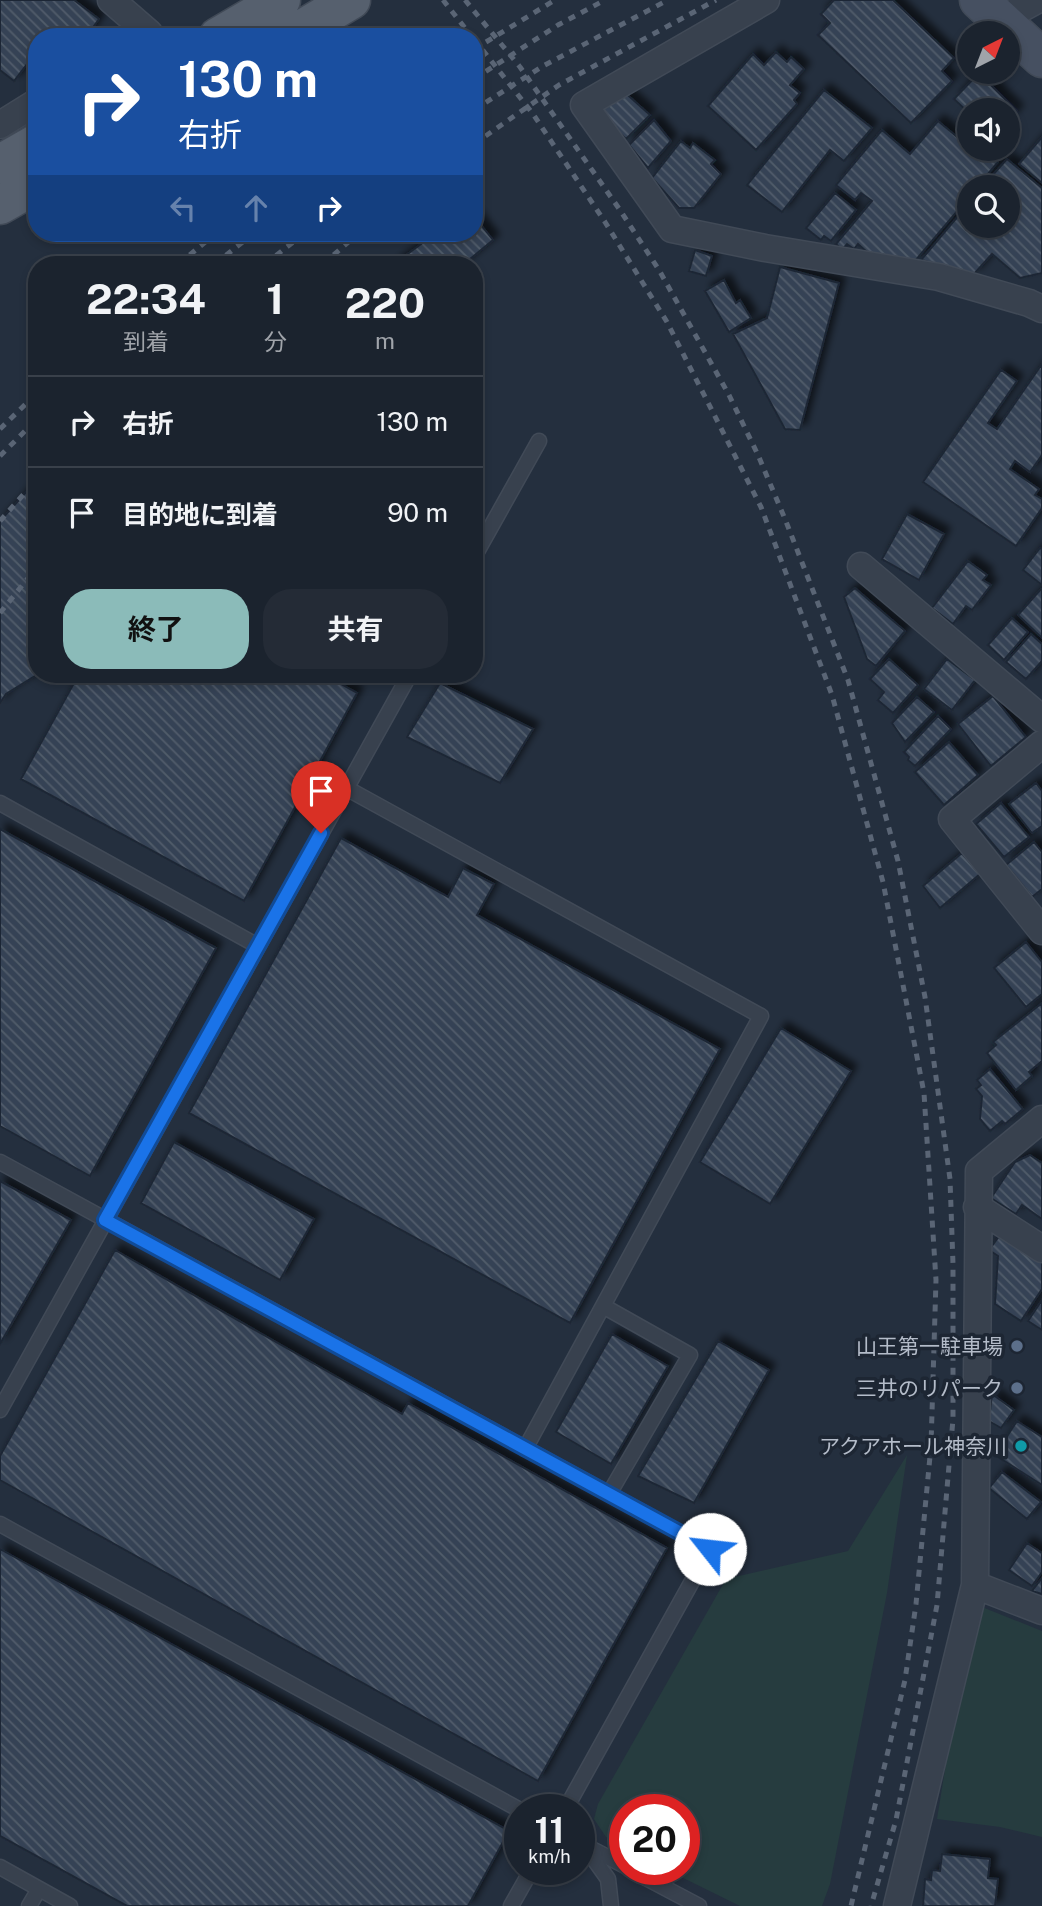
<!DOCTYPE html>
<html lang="ja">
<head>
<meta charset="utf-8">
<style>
	body { margin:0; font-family:"Public Sans","Noto Sans JP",sans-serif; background:#242b36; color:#f1f3f6; height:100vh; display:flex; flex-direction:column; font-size:26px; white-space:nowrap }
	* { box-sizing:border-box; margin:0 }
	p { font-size:23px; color:#a0a4aa }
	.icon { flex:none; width:38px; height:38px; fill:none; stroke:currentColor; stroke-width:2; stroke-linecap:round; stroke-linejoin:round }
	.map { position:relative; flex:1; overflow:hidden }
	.drawer { position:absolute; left:28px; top:256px; width:455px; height:427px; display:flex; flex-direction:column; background:#1b232e; border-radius:28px; box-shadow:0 4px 10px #0003,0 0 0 2px #39404a }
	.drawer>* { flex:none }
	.top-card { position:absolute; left:28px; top:28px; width:455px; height:214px; border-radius:28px; box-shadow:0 4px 10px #0003,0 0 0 2px #39404a; background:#1a4fa0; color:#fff; overflow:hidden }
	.needle { width:46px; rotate:42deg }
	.controls { position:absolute; left:957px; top:21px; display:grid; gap:14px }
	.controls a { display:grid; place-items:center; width:63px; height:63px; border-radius:50%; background:#1b232e; box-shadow:0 4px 10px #0003,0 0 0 2px #39404a; font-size:35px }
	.speed { position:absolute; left:504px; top:1794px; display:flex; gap:14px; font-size:35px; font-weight:700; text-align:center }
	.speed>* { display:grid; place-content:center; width:91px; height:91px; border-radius:50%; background:#1b232e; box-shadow:0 4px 10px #0003,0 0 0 2px #39404a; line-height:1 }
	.speed small { font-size:18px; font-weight:400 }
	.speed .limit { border:10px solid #d22; background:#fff; color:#111 }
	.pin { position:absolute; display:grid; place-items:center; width:60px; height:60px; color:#fff; margin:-72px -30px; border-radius:50% 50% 50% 0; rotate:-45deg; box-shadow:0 0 7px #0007 }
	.pin .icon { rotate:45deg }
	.me { position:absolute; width:77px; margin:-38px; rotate:299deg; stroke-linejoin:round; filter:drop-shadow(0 0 5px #0008) }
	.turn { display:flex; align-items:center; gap:24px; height:147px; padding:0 35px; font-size:32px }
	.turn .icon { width:91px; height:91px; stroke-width:2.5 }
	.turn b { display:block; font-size:49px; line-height:60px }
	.lanes { display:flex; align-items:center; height:66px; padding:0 35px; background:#0003; justify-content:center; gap:35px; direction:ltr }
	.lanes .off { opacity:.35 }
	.eta { display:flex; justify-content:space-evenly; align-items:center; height:119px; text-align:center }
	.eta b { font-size:42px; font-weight:700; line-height:49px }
	.button { display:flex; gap:14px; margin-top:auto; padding:14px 35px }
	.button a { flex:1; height:80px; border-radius:28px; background:#8bbbb9; color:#111; font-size:28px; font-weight:700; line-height:80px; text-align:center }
	.button a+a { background:#242b36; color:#f1f3f6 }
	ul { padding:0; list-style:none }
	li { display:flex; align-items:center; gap:21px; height:91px; padding:0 35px; border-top:2px solid #39404a }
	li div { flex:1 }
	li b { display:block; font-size:26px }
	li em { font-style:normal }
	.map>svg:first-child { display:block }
</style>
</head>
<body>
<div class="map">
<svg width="1042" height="1906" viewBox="0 0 1042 1906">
	<defs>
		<pattern id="building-back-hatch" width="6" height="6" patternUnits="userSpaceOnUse" patternTransform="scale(1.75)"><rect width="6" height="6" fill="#364354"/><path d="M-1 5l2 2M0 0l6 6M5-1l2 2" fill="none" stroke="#515c6b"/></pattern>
		<filter id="shadow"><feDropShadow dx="6" dy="-6" stdDeviation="3.5" flood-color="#0009"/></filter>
	</defs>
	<rect width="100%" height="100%" fill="#242f3e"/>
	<path fill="#263c3f" d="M907,1455l-20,138 -57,291 -8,22h-82l-75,-37h19v-59h-59v37l-19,-10 -12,-18 4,-15 128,-225 122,-28z
		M972,1603l70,28v206l-42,-10 -63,-8z"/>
	<path fill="url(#building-back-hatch)" stroke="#1f2835" stroke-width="2" filter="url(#shadow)" d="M0,0h74l25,19 -13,18h-33l-3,-3 -3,3h-10v14l-23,30 -14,-11z
		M834,0h59l61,58 -12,13 10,10 -41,42 -93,-88 12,-12 -9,-9z
		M776,52l11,10 4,-5 13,12 -14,16 10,8 -6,7 3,4 -41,46 -48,-44 45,-52 11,11z
		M979,73l38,38 -9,9v-10h-38v4l-16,-15z
		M621,89l29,26 -24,24 -29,-27z
		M824,90l48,38 -28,33 -14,-11 -48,62 -35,-27z
		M654,120l17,21 -23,27 -19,-23z
		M938,121l30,25 2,-2v5h11l7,6 6,-6 7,5 -5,6 2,2 -21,25h-7v9l-55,65 -47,-8 -10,-9 -4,5 -7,-5 -5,6 -6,-6 36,-43 -11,-8 -6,7 -19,-15 46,-55 28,24z
		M1042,137v46l-23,-19z
		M681,141l9,7 3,-5 22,17 -4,4 10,10 -27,34h-15l-27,-30z
		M1007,159l35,29v85l-22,5 -28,-24 -18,20 -53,-14 49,-58v24h38v-39h-26z
		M835,193l21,17 -25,31 -7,-5 -3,4 -15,-12z
		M474,216l19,24 -29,24h-70l42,-31h38z
		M695,250l17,6 -6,20 -17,-5z
		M780,267l59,16 -39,147 -15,-1 -52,-95 34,-16z
		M724,280l12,23 4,-3 11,18 -22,14 -24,-41z
		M1042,364v91l-12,17 -15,-11 -5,8 29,20 -4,6 7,4v9l-26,38 -93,-64 78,-112 16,11 -29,42 9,6z
		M37,480l1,194 -32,20 -6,9v-182z
		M907,514l37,20 -25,46 -37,-21z
		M1040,548l2,1v36l-19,-15z
		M968,561l19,14 -4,5 8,5 -19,25 -6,-4 -13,18 -21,-16z
		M855,588l50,43 -29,35 -9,-7 -23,-62z
		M1041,589l1,1v48l-24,-23z
		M1012,618l16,14 -24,28 -16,-15z
		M1031,634l11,10v17l-16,18 -20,-17z
		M889,659l29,26 -25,28 -15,-13 6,-8 -14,-13z
		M947,659l28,21 -23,30 -28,-21z
		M79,674h244l34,19 -113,208 -223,-122z
		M440,683l93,46 -33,54 -93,-46z
		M993,696l33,41 -35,29 -33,-42z
		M917,697l17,15 -29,30 -13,-19z
		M938,716l13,13 -36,37 -7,-6 1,-3 -5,-5z
		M949,742l29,33 -34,30 -29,-33z
		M1036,783l6,8v35l-10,7 -23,-29z
		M1001,803l28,34 -25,20 -28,-33z
		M0,829l216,119 -126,228 -90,-50z
		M341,838l107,59 15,-29 31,16 -17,31 243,134 -150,274 -381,-210z
		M1034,842l8,10v37l-10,8 -26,-32z
		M962,853l18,21 -40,34 -17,-22z
		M1026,942l16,20v32l-16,13 -32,-39z
		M1042,1003v58l-13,11 3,4 -16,14 -29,-37 9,-8 -3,-3z
		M781,1028l70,43 -81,133 -70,-42z
		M990,1069l33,40 -18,15 -3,-3 -12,10 -10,-12 2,-23 -6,-7 5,-4 -4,-5z
		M174,1142l140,77 -34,61 -139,-77z
		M1030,1155l12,8v56l-20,-14 -6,9 -25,-16 24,-36z
		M0,1181l71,39 -71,124z
		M1000,1235l42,27v27l-21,32 -26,-17 3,-48 -9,-6z
		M115,1250l287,164 6,-11 259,145 -129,233 -538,-301v-24z
		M1042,1300v30l-14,-9z
		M612,1334l56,32 -57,98 -55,-32z
		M718,1341l51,29 -75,133 -56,-27z
		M992,1394l22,16 -13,18 -12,-7z
		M1017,1421l25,16v48l-47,-30z
		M1002,1472l39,30 -14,17 -38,-31z
		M1027,1543l15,10v19l-10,14 -23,-16z
		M0,1549l509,282 -41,75h-341l-127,-70z
		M1042,1578v16l-10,-3z
		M942,1854l48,5 -2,19 10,1 -3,27h-72l2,-27 6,1 1,-10 8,1z"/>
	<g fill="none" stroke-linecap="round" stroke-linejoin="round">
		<defs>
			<path id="lane" d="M474,557l65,-116
				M346,788l415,228 -236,433
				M0,803l258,143
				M0,1162l710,387 -145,261
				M603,1306l87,49 -81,139
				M0,1410l410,-736
				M0,1524l520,286
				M579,1842l4,2 25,35 3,27
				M588,1847l37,19
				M0,1867l70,39
				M629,1869l70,37
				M29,1906l10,-17
				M511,1906l21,-37"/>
			<path id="street" d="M111,0l38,33 -6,4
				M766,0l-182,105 88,124 93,19 174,29 90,26 13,6
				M1000,20l37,-20
				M0,125l37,-23
				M861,566l181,153
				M1042,744l-90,75 90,112
				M977,1207l65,42
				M975,1585l67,26
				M897,1906l78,-321 4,-414 63,-52"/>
			<path id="secondary" d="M979,0l63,58"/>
			<path id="primary" d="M218,37l63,-37
				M289,37l62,-37
				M0,164l37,-21
				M0,205l37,-21"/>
		</defs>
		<use href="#lane" stroke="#414a57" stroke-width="17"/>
		<use href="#street" stroke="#414a57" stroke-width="29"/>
		<use href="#secondary" stroke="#414a57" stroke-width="41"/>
		<use href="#primary" stroke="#414a57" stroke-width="41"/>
		<use href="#lane" stroke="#38414e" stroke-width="14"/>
		<use href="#street" stroke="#38414e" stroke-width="26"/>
		<use href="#secondary" stroke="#465061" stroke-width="38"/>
		<use href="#primary" stroke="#56606e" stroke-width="38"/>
		<path stroke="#5a6575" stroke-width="5" stroke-dasharray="7 7" stroke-linecap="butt" d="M443,0l29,37
			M465,0l55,67 100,143 39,60 70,125 29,60 27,64 63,161 50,181 27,136 25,182 3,85v155l-16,186 -41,215 -25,86
			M474,39l59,75 72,108 62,100 94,185 71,188 51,187 41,211 12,187 -5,166 -15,158 -11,76 -54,226
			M486,42l69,-42
			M474,79l84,-54 47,-25
			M474,110l69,-44 125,-66
			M474,144l85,-59 157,-85
			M179,264l37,-31
			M215,264l39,-31
			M265,264l40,-31
			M323,264l36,-31
			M0,429l37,-36
			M0,456l37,-37
			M0,521l37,-42
			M0,613l37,-46"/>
	</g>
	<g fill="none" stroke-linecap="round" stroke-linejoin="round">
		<defs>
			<path id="route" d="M321,833l-216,387 605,329"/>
		</defs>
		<use href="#route" stroke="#114b97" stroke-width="18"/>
		<use href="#route" stroke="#1a73e8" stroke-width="12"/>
	</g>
	<g fill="#5c6f8a" stroke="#1d2633" stroke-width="2.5">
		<circle cx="1017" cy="1346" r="7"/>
		<circle cx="1017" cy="1388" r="7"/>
	</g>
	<circle fill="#0f9aa8" stroke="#1d2633" stroke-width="2.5" cx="1021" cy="1446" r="7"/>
	<g text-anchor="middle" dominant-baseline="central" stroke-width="7" stroke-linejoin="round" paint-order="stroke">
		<g font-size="21" fill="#b4bcc9" stroke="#1d2633" text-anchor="end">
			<text x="1003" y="1346">山王第一駐車場</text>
			<text x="1003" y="1388">三井のリパーク</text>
			<text x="1007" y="1446">アクアホール神奈川</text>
		</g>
	</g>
</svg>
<div class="controls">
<a><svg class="needle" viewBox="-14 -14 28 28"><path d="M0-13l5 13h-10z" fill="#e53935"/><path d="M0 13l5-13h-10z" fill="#a0a4aa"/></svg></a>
<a><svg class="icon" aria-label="sound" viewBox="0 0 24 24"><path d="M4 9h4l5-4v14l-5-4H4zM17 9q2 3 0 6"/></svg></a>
<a><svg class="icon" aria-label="search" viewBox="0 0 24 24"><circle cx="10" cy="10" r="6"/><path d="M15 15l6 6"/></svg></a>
</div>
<div class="speed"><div>11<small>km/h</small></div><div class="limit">20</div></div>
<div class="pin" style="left:321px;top:833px;background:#d93025"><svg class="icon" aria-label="arrive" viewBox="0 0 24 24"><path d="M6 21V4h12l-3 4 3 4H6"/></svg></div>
<svg class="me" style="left:710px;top:1549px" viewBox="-20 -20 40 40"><circle r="19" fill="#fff"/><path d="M0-13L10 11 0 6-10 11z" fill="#1a73e8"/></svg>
<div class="top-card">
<div class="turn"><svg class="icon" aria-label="right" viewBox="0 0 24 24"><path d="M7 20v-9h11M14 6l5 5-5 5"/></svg><div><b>130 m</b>右折</div></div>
<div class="lanes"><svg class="icon off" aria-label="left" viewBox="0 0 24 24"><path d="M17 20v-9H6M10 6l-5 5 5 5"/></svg><svg class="icon off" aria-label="ahead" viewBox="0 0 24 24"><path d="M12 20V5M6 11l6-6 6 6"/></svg><svg class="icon" aria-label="right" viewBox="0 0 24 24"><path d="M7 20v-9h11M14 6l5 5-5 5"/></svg></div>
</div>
<section class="drawer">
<div class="eta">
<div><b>22:34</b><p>到着</p></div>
<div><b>1</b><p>分</p></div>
<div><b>220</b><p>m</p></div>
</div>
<ul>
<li><svg class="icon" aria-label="right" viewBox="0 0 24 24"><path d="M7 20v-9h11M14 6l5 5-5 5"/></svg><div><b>右折</b></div><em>130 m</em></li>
<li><svg class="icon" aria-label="arrive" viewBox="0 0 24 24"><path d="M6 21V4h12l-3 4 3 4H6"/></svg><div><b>目的地に到着</b></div><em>90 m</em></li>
</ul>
<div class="button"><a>終了</a><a>共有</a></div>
</section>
</div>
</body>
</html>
